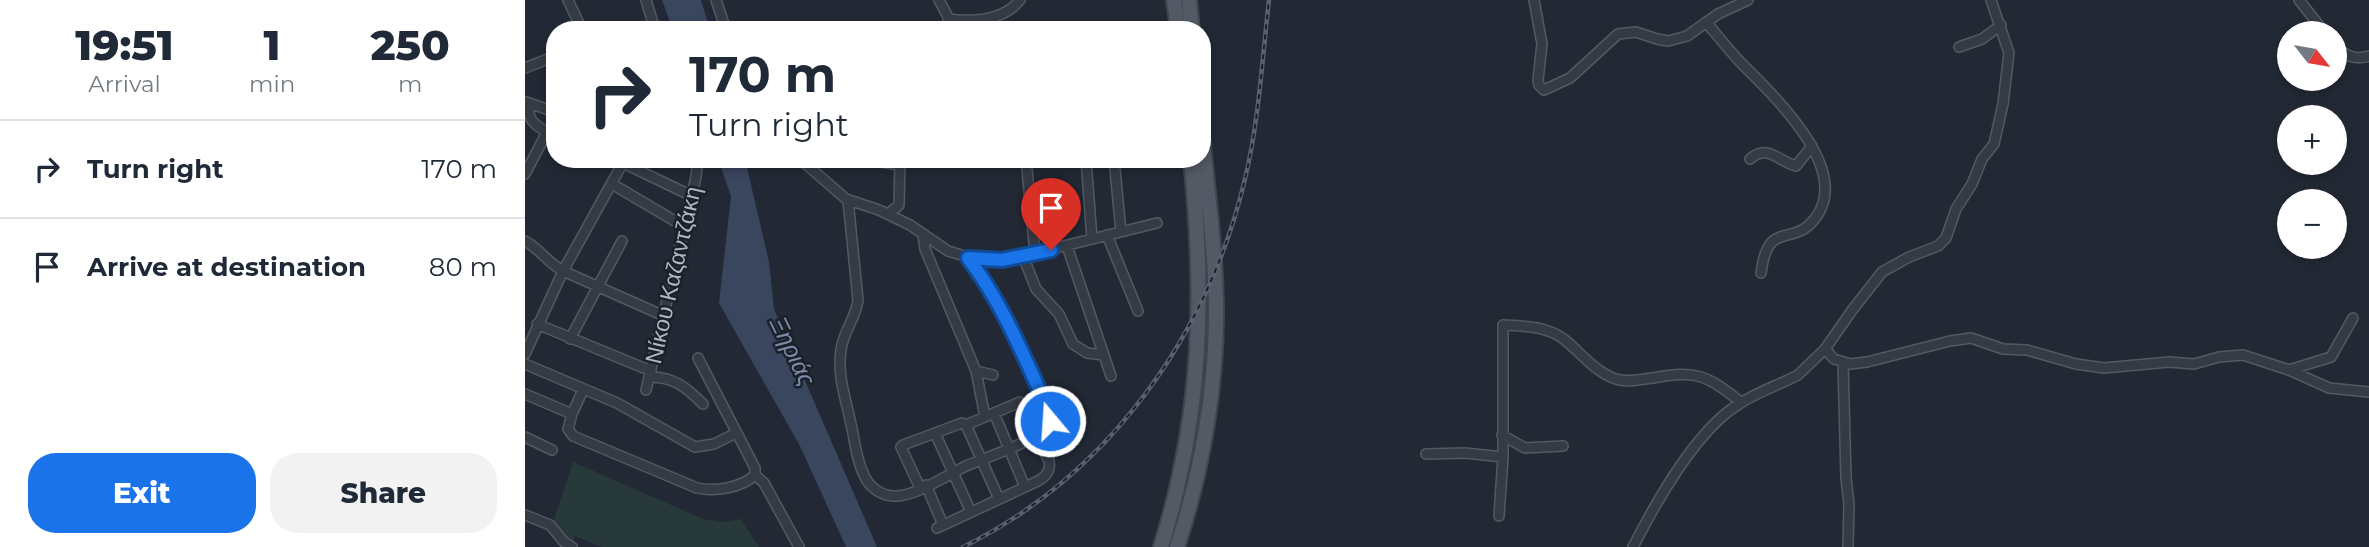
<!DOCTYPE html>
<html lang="en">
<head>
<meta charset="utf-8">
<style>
	body { margin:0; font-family:Montserrat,sans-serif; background:#f2f2f3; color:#1f2937; height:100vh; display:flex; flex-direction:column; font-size:26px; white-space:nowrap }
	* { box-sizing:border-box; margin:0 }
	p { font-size:23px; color:#747a83 }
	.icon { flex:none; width:38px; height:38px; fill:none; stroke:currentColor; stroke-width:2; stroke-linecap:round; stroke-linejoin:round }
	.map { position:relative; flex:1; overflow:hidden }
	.details { display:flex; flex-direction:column; background:#fff; width:525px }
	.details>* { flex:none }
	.top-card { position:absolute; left:21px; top:21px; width:665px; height:147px; border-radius:28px; box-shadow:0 4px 10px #0003; background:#fff; color:#1f2937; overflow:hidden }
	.needle { width:46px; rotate:121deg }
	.controls { position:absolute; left:1752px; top:21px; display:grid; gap:14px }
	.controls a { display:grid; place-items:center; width:70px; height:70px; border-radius:50%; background:#fff; box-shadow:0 4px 10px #0003; font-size:35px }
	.pin { position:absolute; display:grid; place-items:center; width:60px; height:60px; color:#fff; margin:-72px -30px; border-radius:50% 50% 50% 0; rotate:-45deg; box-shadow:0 0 7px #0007 }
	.pin .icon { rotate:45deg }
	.me { position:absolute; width:77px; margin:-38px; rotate:342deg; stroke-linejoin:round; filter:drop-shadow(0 0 5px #0008) }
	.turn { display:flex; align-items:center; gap:24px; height:147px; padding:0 28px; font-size:32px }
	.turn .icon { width:91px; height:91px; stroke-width:2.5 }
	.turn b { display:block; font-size:49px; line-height:60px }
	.eta { display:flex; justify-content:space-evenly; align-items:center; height:119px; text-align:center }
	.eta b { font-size:42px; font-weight:800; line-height:49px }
	.primary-button { display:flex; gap:14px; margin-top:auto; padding:14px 28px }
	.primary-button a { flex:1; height:80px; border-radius:28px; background:#1a73e8; color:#fff; font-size:28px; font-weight:800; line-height:80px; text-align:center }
	.primary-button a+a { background:#f2f2f3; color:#1f2937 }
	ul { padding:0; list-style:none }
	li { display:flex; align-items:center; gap:21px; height:98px; padding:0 28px; border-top:2px solid #e0e1e3 }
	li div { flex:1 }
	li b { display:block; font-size:26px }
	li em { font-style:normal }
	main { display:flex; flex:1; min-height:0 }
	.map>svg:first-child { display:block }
</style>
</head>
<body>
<main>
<section class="details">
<div class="eta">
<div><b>19:51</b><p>Arrival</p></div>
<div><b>1</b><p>min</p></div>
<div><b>250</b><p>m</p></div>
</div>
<ul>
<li><svg class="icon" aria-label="right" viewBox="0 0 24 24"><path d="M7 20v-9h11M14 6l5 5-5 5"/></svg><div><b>Turn right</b></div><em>170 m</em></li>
<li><svg class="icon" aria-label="arrive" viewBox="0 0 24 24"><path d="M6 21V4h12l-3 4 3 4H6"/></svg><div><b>Arrive at destination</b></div><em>80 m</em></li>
</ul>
<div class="primary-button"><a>Exit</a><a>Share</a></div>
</section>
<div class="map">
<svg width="1844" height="547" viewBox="0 0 1844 547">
	<rect width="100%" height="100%" fill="#222935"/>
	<path fill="#28393a" d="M48,462l130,57 19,3 19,-3 18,28h-157l-27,-11 -3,9 -19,-22z"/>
	<path fill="#39465d" d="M137,0h39l9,30h-37z
		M193,159h27l24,103 5,47 103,238h-31l-46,-101 -81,-143 12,-107z"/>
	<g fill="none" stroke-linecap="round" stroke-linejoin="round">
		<defs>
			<path id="minor" d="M43,0l14,30
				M121,0l9,30
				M191,0l10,30
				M414,0l16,30
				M1009,0l8,44 -4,36 1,5 5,5 26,-12 48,-44 18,-2 21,7 11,2 19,-5 31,-22 30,-14
				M1774,0l26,33
				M423,19c24,3 55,2 72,-19
				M1181,22c11,13 23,28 35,41 32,32 115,109 72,158 -22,26 -45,-2 -52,52
				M1810,45c10,10 19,16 34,11
				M1434,47l23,-8 19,-14
				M0,68l30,-12
				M1,102l29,10
				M4,103c-3,21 11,24 26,34
				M275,159l46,40 33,11 31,15 38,26 23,7 16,3 32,-4 138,-34
				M336,159l39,6
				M455,159h2
				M501,159l9,94
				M561,159l6,80
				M589,159l7,73
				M1225,159c18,-16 29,3 46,7l16,-20
				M98,163l69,33
				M0,174l22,-42
				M87,184l73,43
				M323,200l10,100c-2,18 -15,32 -17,50 -4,26 5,49 10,74 4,17 5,36 13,51 5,12 16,20 29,21 20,2 54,-21 73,-30 22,-10 73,-24 84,-45v-8c-24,-53 -46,-108 -82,-155
				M363,214l11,-9 1,-46
				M398,234l2,15 51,122 9,46
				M582,235l31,76
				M0,241c15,8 23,22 38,30l101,45
				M542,246l44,130
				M498,256l13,33 23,25 14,30 14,9 17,2
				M12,324l114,47
				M45,339l52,-98
				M1300,349l9,10 16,5 17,-2 83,-21 21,-3 32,11 24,1 49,14 28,4 65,-6 25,2 25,-7 24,-2 46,15 40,18 40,4
				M0,354l38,-83 62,-112
				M1318,363l3,115 3,26 -1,43
				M0,364l92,39 78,44 19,-3 22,-11
				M1764,370l42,-13 22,-39
				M451,371l17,4
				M125,377c24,0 36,10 53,27
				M58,390l-11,24 -4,15 5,7 124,52c18,4 44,0 58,-13v-7l-57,-110
				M121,390l50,-213 2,-18
				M0,394l47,20
				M469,413l31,74
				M441,425l33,74
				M410,433l36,79
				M977,435l23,13 38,-2
				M0,437l27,13
				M901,454l39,-1 38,4
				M230,475l9,8 35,64
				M401,485l17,40
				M395,488l-19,-41 2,-2 59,-22 4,2 54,-23 29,59c2,10 -3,15 -11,20l-101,47
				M0,515l25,10 14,17 8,5
				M974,516l4,-59v-132c21,1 45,1 62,15 16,13 30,32 51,39 11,4 25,0 37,-1 45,-8 53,-3 88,24
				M1108,547c23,-45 63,-117 106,-143 18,-12 40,-19 59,-29l27,-26 28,-40 29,-37 27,-15 29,-11 8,-8 10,-29 16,-25 10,-25 12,-15 9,-40 6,-51 -18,-53"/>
			<path id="primary" d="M649,0l4,30
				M664,0l3,30
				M636,547c41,-132 44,-251 30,-388
				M652,547c25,-76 40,-161 39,-241 -1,-57 -8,-113 -14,-170"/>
		</defs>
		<use href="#minor" stroke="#535963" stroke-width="12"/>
		<use href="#primary" stroke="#3f444f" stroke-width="18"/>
		<use href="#minor" stroke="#353b45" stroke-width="9"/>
		<use href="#primary" stroke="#535a65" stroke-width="14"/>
		<defs>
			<path id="rail" d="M438,547c146,-72 245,-212 282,-368 14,-58 17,-119 24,-179"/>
		</defs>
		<use href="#rail" stroke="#5a616e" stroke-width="4.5"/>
		<use href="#rail" stroke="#1b202a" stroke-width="2" stroke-dasharray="5" stroke-linecap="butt"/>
	</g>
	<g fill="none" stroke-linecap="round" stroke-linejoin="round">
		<defs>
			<path id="route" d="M525,421v-8c-25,-53 -46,-108 -82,-155l34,2 49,-10"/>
		</defs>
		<use href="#route" stroke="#114b97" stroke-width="18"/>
		<use href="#route" stroke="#1a73e8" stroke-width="12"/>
	</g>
	<g text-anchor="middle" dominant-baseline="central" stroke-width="5" stroke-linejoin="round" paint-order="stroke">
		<g font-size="23" fill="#b0b6c2" stroke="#1b202a">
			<text transform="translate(148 275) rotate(-77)">Νίκου Καζαντζάκη</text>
		</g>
		<g font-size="24" font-style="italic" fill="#7b8ba8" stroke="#1b202a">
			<text transform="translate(268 351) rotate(64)">Ξηριάς</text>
		</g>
	</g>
</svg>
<div class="controls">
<a><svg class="needle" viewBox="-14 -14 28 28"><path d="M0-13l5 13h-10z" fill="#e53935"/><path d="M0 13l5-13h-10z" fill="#747a83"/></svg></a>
<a>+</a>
<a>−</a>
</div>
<div class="pin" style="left:526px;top:250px;background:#d93025"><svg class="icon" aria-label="arrive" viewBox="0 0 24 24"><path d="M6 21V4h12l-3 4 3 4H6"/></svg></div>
<svg class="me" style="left:525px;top:421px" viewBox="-20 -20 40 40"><circle r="17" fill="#1a73e8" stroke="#fff" stroke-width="3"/><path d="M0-11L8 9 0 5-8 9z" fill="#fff"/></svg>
<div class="top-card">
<div class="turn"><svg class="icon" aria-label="right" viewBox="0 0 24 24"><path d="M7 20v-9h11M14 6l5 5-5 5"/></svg><div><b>170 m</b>Turn right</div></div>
</div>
</div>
</main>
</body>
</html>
